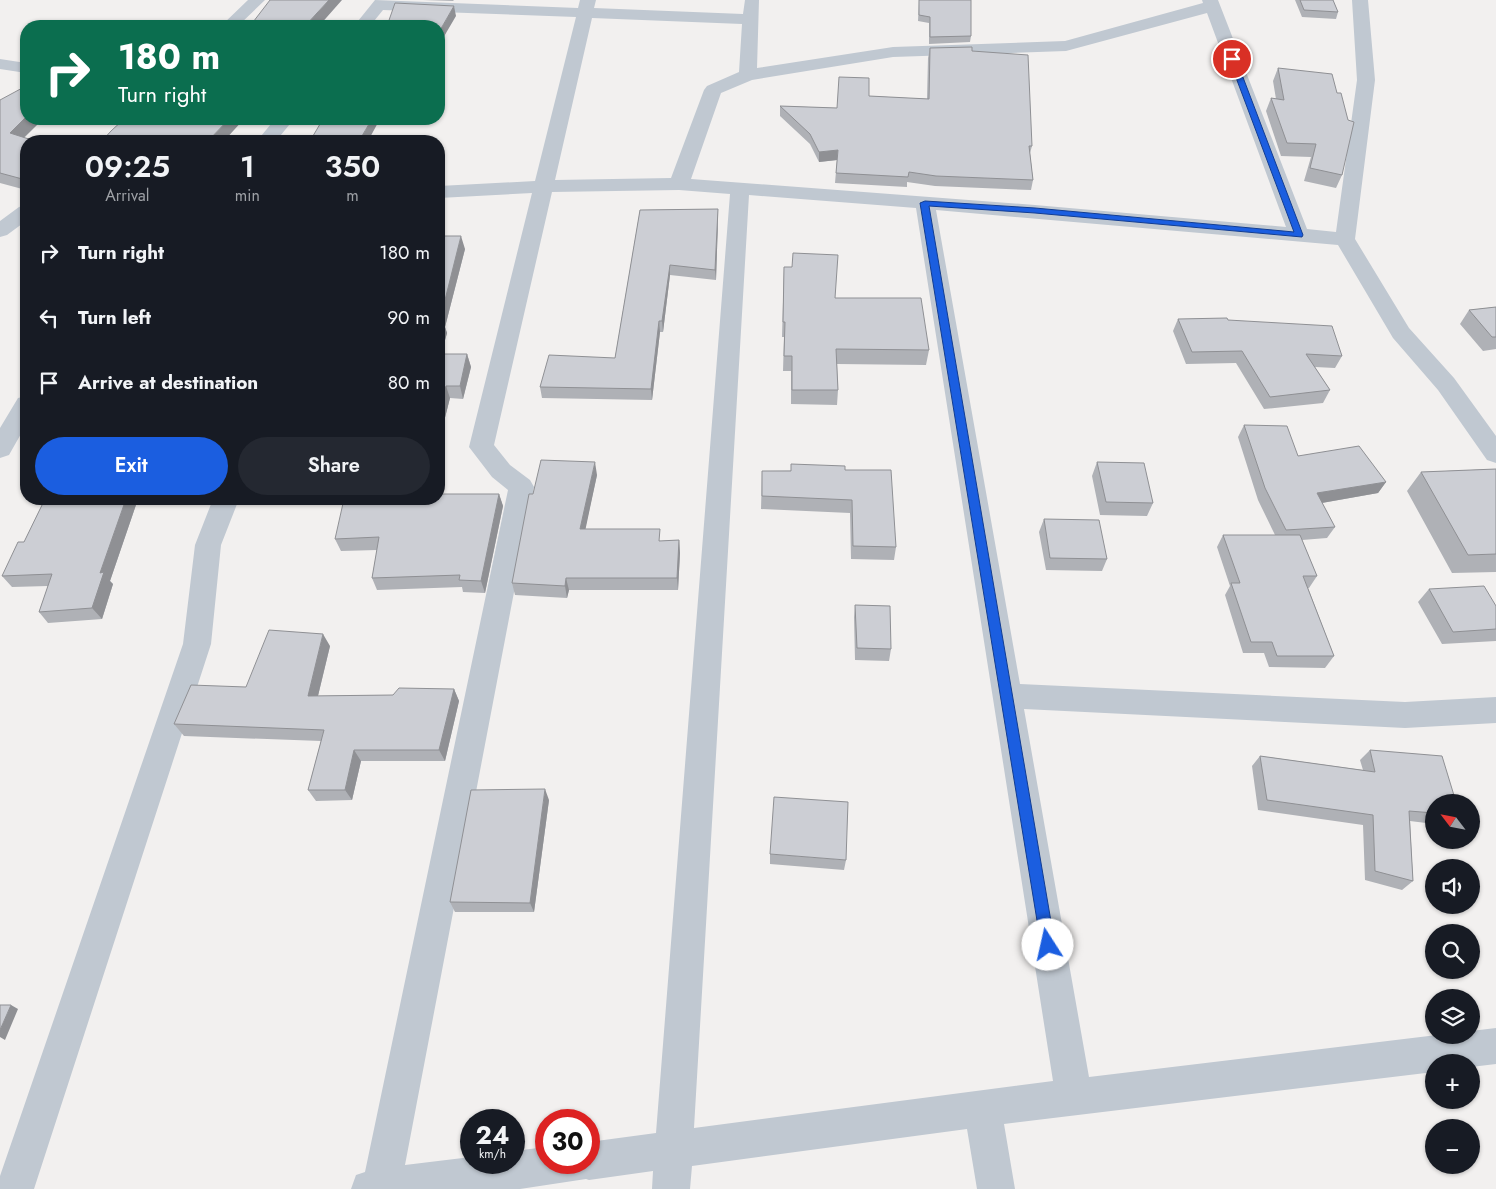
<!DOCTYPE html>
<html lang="en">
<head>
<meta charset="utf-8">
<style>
	body { margin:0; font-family:Jost,sans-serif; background:#242831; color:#f1f3f6; height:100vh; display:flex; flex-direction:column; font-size:19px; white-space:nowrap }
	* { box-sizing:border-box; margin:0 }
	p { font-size:16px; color:#9ea1a6 }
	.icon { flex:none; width:28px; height:28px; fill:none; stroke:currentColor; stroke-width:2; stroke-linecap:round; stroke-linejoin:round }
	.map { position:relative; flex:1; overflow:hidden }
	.details { position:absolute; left:20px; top:135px; width:425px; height:370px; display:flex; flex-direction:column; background:#171b24; border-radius:20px; box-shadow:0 1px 4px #0004 }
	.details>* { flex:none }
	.top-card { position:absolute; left:20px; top:20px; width:425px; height:105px; border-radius:20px; box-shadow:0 1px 4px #0004; background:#0b6e4f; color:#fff; overflow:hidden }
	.needle { width:32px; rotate:302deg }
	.fabs { position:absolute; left:1425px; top:794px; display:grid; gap:10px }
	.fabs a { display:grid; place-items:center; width:55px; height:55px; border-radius:50%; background:#171b24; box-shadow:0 1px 4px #0004; font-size:25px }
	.speed { position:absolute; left:460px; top:1109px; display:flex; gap:10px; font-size:25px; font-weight:700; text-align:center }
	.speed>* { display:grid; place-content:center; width:65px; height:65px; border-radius:50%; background:#171b24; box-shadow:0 1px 4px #0004; line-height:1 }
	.speed small { font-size:12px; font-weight:400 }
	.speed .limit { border:8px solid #d22; background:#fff; color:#111 }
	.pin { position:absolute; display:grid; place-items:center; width:42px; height:42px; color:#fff; margin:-21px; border:2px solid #fff; border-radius:50%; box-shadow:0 1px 5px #0007 }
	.me { position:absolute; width:55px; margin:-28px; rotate:350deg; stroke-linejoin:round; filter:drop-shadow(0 0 4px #0008) }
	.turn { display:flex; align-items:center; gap:18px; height:105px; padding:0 15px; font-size:22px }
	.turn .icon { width:65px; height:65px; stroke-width:2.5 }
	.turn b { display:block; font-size:35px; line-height:42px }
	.eta { display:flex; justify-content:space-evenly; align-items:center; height:85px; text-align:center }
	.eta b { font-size:30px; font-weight:600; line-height:35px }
	.button { display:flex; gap:10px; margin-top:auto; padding:10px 15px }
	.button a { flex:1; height:58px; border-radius:30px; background:#1b5ee0; color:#fff; font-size:20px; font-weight:600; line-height:58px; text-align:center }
	.button a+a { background:#242831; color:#f1f3f6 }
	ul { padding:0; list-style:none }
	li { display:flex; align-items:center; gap:15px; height:65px; padding:0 15px }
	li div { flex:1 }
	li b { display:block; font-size:19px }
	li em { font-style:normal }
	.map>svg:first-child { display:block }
</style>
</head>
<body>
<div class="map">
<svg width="1496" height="1189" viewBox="0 0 1496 1189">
	<rect width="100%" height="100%" fill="#f2f0ef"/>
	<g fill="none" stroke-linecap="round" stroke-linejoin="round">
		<path fill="#c0c8d1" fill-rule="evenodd" d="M248,0h17l-27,26h-17z
			M375,0l203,8 2,-8h16l-2,8 149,6 2,-14h14l-2,68 136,-21 172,-6 138,-38 -1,-3h16l89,229 29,3 21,-152 -5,-80h16l7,80 -20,159 54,89 45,50 42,58v27l-9,-3 -49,-70 -45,-52 -55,-93 -402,-35 84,474 385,18 91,-5v26l-91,5 -381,-19 65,368 348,-42h34v-4l25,-3v36l-25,3v-5h-37v10l-430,52 11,65h-38l-10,-60 -275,37 -2,23h-38l1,-18 -64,9 -3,-1 -66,10h-169l5,-14 9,-3 143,-682 -16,-13 -23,-30 63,-254 -93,5v-12l96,-5 41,-164 -193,-7 -13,16h-16zM1207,13l79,214 -251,-22 -344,-26 30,-86 31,-13 141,-23 173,-6zM592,18l150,6 -3,48 -32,14 -3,4 -33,88 -116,2zM679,190l51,4 -74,939 -67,9v20h-43v-15l-32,4v11h-43v-5l-66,8 129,-678 -4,-7 -20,-15 -16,-20 58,-253zM749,195l167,13 137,873 -359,47z
			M0,59l26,4v10l-26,-4z
			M275,119h19l-18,22h-19z
			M26,205v16l-19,14 -7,2v-16l19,-14z
			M26,396v29l-17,30 -9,3v-30l18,-30z
			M213,499h26l-18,46 -10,99 -177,545h-34v-13l183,-532 12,-99z"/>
	</g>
	<path fill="#afb1b6" d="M423,0h31l-1,1z
		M919,0h52v36l-1,6 -41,2v-21l-11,-2z
		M1295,0h38l5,12 -2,7 -34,-2z
		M930,48l42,3 60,95 -2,7 3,27 -2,10 -96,-4 -28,-4v5l-72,-4 2,-23 -18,2 -9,-18 -30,-28v-10l57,2 32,-12 58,3 1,-41z
		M1278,68l64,107 -6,13 -32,-7 7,-24 -30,-1 -15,-45 5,-13 5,1 -3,-18z
		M0,100l26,19h17l-19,19 2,3v49l-26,-7z
		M718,209v11l-2,60 -46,-5 -7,57h-3l-8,68 -110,-2 -2,-11 75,-29 25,-148z
		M439,236l26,13 -20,78 2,6 -6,21h26l4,13 -8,32 -13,-1 -11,43z
		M784,267l51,31 94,52 -3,15 -89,-1 1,26 -1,15 -46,-1v-33h-8l1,-34h-2z
		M1496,307v42l-13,2 -23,-27 9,-14z
		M1178,319l50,1 114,36 -7,12 -20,-1 15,23 -7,13 -59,6 -28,-46 -50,1 -13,-33z
		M1244,425l54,31 88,26 -8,11 -56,10 13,24 -8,11 -25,2 15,36 -8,12h-1l26,68 -9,12 -56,-1 -5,-14h-21l-18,-58 5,-9 -13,-39 6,-12h52l-17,-35 -20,-63z
		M1097,462l56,41 -6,13 -47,-1 -8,-39z
		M1496,469v103l-44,1 -45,-82 14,-19z
		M845,470l51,77 -2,13 -43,-1 -1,-46 -89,-4 1,-38z
		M597,475l-12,54 76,12 18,-1 1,13 -2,37h-109l-2,8 -52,-3 -3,-12 21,-89z
		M499,494l4,12 -18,87 -22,-1 -1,-5 -85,3 -5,-12 5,-28 -36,1 -6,-12z
		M45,499h93l-28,82 3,3 -11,35 -54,4 -9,-11 9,-26 -36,1 -10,-11 22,-34z
		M1044,519l63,40 -5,12 -56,-1 -7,-38z
		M1429,589l67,17v35l-54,3 -24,-42z
		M855,605l36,44 -2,12 -34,-1 -1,-43z
		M330,646l-12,50 75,-1 61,-6 5,12 -14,60h-84l-9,39 -36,1 -8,-11 13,-49 -137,-5 -10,-12 72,-37z
		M1370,750l64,52v22l-24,-3 3,60 -11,9 -37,-10 -2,-55 -105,-15 -6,-44 8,-10 103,14 -3,-10z
		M549,800l-15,112h-79l-5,-10z
		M770,854l76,6 -2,10 -74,-6z"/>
	<path fill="#8f9094" d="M329,0h13l-23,26h-14z
		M454,6l2,10 -17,29v-13z
		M26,117v2h17l-27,26 -6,-12z
		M229,119h15l-20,22h-16z
		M372,119h8l-12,22h-9z
		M838,150l-1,10 -18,2v-10z
		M718,209v11l-2,60 -1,-10z
		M461,236l4,13 -20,78 2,6 -8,29v-27l1,-15z
		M670,265v10l-7,57 -1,-11z
		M659,321l1,11 -8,68 -1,-11z
		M467,354l4,13 -8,32 -3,-13z
		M446,386l4,12 -11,43v-27z
		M595,462l2,13 -14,66 -3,-12z
		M1386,482l-8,11 -68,12 7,-12z
		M499,494l4,12 -18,87 -4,-12z
		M126,499h12l-28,82 3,3 -11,35 -10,-11 8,-35z
		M679,540l1,13 -2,37 -1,-12z
		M566,578l3,12 -2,8 -2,-12z
		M323,634l7,12 -15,62 -7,-12z
		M454,689l5,12 -14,60 -6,-11z
		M354,750l7,11 -9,39 -7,-10z
		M545,789l4,11 -15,112 -4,-9z
		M11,1005l7,4 -13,31 -5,-3v-7z"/>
	<path fill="#ccced4" stroke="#8f9094" d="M270,0h59l-24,26h-55z
		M919,0h52v36l-41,1v-20l-11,-2z
		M1300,0h33l5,12 -34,-2z
		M395,3l59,3 -15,26v-6h-52z
		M972,47v4l56,4 4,91h-3l4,34 -97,-4 -27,-4 -1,5 -72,-4 2,-23 -19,2 -9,-18 -30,-28 57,2 2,-31 30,1v18l60,3 1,-51z
		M1278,68l54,6 5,19h4l7,27 6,2 -12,53 -32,-7 6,-24 -29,-1 -16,-45 13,2z
		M26,86v31l-16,16 25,8h-9v39l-26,-7v-73z
		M124,119h105l-21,22h-106l9,-10z
		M323,119h49l-13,22h-49z
		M718,209l-3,61 -45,-5 -8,56h-3l-8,68 -111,-2 9,-32 66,3 25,-148z
		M439,236h22l-21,84h3l-4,15z
		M793,253l45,2 -3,43h86l8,52 -93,-1 2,41h-46v-34h-8l1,-34h-2l1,-55h8z
		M1496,307v30h-4l-23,-27z
		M1227,318l1,2 104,6 10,30 -36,-2 24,36 -60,7 -28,-46 -50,1 -14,-33z
		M439,354h28l-7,32h-14l-7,28z
		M1244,425l43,1 11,30 61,-10 27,36 -69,11 18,34 -49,3 -21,-42z
		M541,460l54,2 -15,67h80l-1,12 20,-1 -2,38h-111l-1,8 -53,-3 17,-89h4z
		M1097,462l47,1 9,40 -47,-1z
		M791,464l54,2v4h46l5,77 -43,-1 -1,-46 -90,-4v-25h29z
		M1496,469v85l-28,1 -47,-83z
		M439,494h60l-18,87 -22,-1 1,-5 -88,3 7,-41 -44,2 9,-40h95z
		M45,499h81l-26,74 4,-1 -12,36 -53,4 13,-38 -50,2 16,-34h6z
		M1044,519l55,1 8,39 -57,-1z
		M1223,535h77l17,41h-14l31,80h-57l-5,-14h-21l-20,-59h9z
		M1484,586l12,20v23l-43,3 -24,-43z
		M855,605l35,1 1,43 -34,-1z
		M269,630l54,4 -15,62 85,-1 6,-7 55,1 -15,61h-85l-9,40h-37l16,-60 -150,-6 17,-39 55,2z
		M1370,750l72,6 14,46h-22v11l-25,-2 4,70 -38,-10 -2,-56 -106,-15 -7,-44 115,16z
		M545,789l-15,114 -80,-1 21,-112z
		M774,797l74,5 -2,58 -76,-6z
		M0,1005h11l-11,25z"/>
	<path fill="#1b5ee0" stroke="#123d92" d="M1232,56l4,3 67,176 -1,2 -267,-24 -106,-7 126,739 -2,5 -5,2 -5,-2 -2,-5 -121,-742 5,-2 110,7 259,24 -65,-173z"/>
</svg>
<div class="fabs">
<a><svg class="needle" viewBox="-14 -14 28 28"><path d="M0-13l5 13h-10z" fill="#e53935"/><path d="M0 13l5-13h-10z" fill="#9ea1a6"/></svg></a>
<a><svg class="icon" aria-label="sound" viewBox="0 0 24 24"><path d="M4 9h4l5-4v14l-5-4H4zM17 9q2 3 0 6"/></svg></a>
<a><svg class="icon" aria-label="search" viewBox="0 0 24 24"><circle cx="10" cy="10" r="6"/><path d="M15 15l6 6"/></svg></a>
<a><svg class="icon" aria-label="layers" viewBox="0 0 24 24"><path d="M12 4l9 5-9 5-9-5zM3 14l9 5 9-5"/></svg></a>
<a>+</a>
<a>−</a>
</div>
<div class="speed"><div>24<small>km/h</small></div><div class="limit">30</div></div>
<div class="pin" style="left:1232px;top:59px;background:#d93025"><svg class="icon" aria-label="arrive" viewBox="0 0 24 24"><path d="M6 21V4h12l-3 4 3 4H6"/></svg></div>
<svg class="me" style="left:1048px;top:945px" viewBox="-20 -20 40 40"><circle r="19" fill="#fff"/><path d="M0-13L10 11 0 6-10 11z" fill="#1b5ee0"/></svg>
<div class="top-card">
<div class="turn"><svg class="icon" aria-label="right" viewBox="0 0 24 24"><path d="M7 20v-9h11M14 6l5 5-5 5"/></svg><div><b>180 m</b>Turn right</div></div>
</div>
<section class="details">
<div class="eta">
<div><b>09:25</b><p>Arrival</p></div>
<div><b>1</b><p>min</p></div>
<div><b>350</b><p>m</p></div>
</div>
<ul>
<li><svg class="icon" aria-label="right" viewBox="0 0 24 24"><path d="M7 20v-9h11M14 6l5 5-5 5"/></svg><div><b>Turn right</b></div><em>180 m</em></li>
<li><svg class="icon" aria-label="left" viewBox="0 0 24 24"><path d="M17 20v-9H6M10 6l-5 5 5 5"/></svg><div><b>Turn left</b></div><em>90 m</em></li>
<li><svg class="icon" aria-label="arrive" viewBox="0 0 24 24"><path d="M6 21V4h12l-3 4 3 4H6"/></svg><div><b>Arrive at destination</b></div><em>80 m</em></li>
</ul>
<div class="button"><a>Exit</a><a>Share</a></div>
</section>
</div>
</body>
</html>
